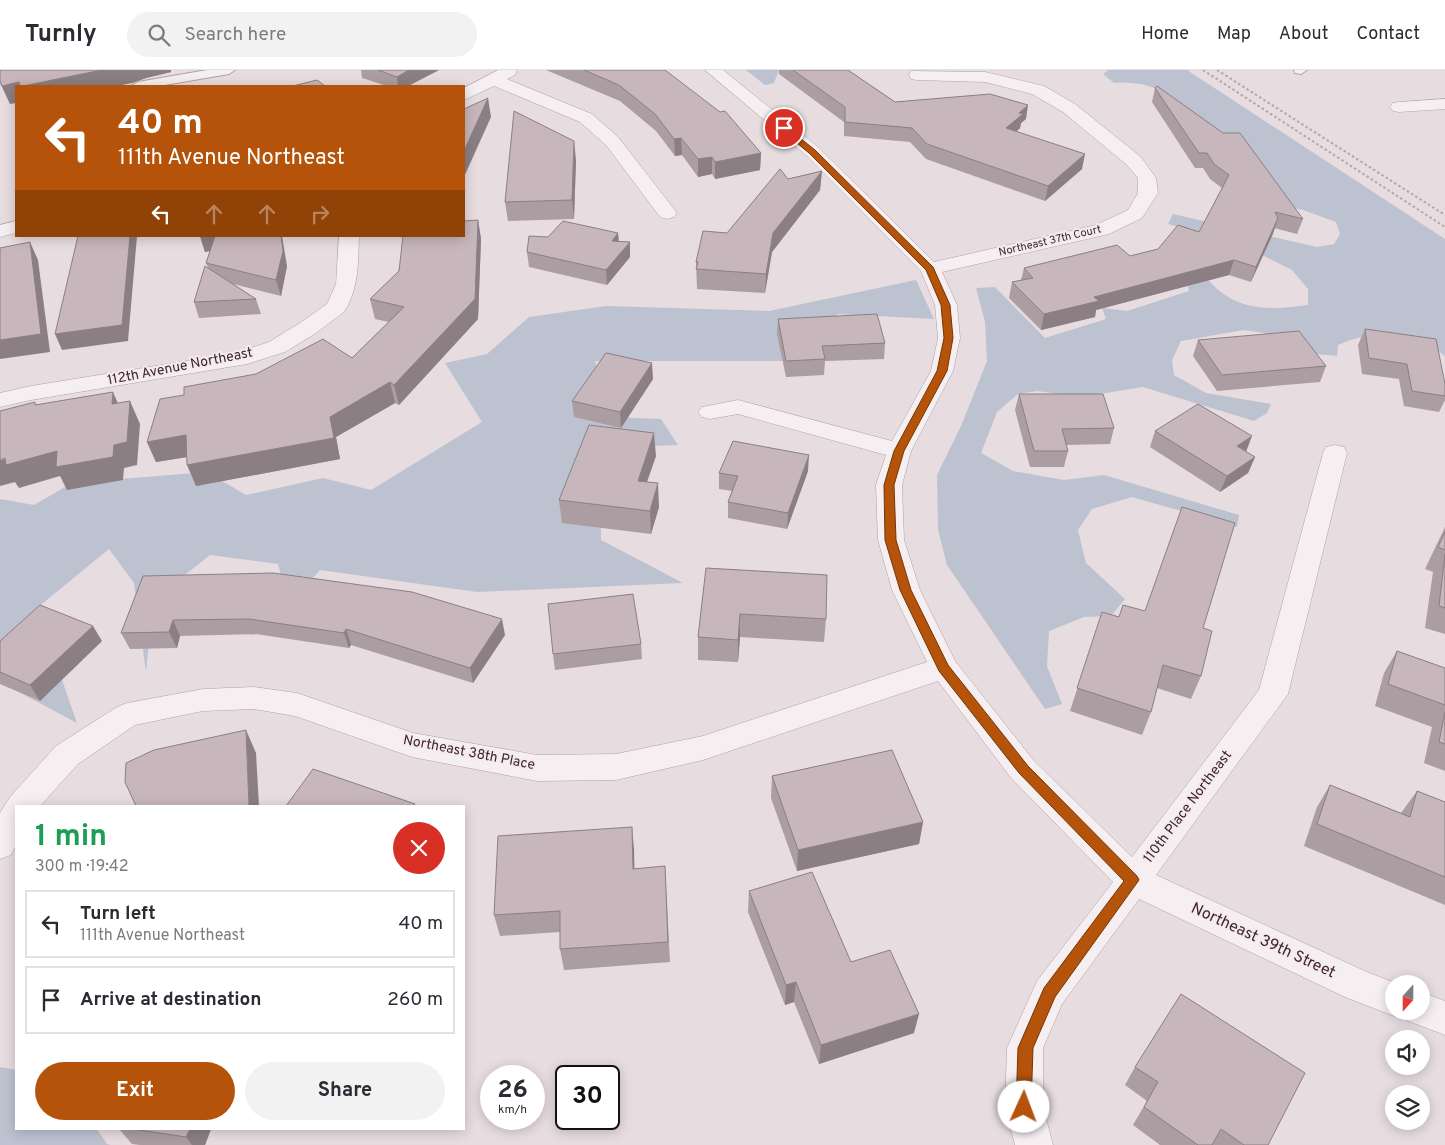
<!DOCTYPE html>
<html lang="en">
<head>
<meta charset="utf-8">
<style>
	body { margin:0; font-family:Overpass,sans-serif; background:#f2f2f3; color:#2b2b33; height:100vh; display:flex; flex-direction:column; font-size:19px; white-space:nowrap }
	* { box-sizing:border-box; margin:0 }
	p { font-size:16px; color:#7c7c81 }
	.icon { flex:none; width:28px; height:28px; fill:none; stroke:currentColor; stroke-width:2; stroke-linecap:round; stroke-linejoin:round }
	.map { position:relative; flex:1; overflow:hidden }
	.side { position:absolute; left:15px; top:735px; width:450px; height:325px; display:flex; flex-direction:column; background:#fff; border-radius:0px; box-shadow:0 2px 12px #0003 }
	.side>* { flex:none }
	.hud { position:absolute; left:15px; top:15px; width:450px; height:152px; border-radius:0px; box-shadow:0 2px 12px #0003; background:#b45309; color:#fff; overflow:hidden }
	.needle { width:32px; rotate:201deg }
	.tools { position:absolute; left:1385px; top:905px; display:grid; gap:10px }
	.tools a { display:grid; place-items:center; width:45px; height:45px; border-radius:50%; background:#fff; box-shadow:0 2px 12px #0003; font-size:25px }
	.speed { position:absolute; left:480px; top:995px; display:flex; gap:10px; font-size:25px; font-weight:700; text-align:center }
	.speed>* { display:grid; place-content:center; width:65px; height:65px; border-radius:50%; background:#fff; box-shadow:0 2px 12px #0003; line-height:1 }
	.speed small { font-size:12px; font-weight:400 }
	.speed .limit { border:2px solid #111; border-radius:8px; background:#fff; color:#111 }
	.pin { position:absolute; display:grid; place-items:center; width:42px; height:42px; color:#fff; margin:-21px; border:2px solid #fff; border-radius:50%; box-shadow:0 1px 5px #0007 }
	.me { position:absolute; width:55px; margin:-28px; rotate:2deg; stroke-linejoin:round; filter:drop-shadow(0 0 4px #0008) }
	.turn { display:flex; align-items:center; gap:18px; height:105px; padding:0 20px; font-size:22px }
	.turn .icon { width:65px; height:65px; stroke-width:2.5 }
	.turn b { display:block; font-size:35px; line-height:42px }
	.lanes { display:flex; align-items:center; height:48px; padding:0 20px; background:#0003; justify-content:center; gap:25px; direction:ltr }
	.lanes .off { opacity:.35 }
	.round { display:grid; place-items:center; flex:none; width:52px; height:52px; border-radius:26px; background:#f2f2f3 }
	.headline { display:flex; align-items:center; justify-content:space-between; height:85px; padding:0 20px }
	h1 { font-size:30px; font-weight:700; line-height:38px; color:#1e9e55 }
	.primary-button { display:flex; gap:10px; margin-top:auto; padding:10px 20px }
	.primary-button a { flex:1; height:58px; border-radius:30px; background:#b45309; color:#fff; font-size:20px; font-weight:700; line-height:58px; text-align:center }
	.primary-button a+a { background:#f2f2f3; color:#2b2b33 }
	ul { padding:0; list-style:none }
	li { display:flex; align-items:center; gap:15px; height:68px; margin:0 10px 8px; padding:0 10px; border:2px solid #e1e1e2; border-radius:0px }
	li div { flex:1 }
	li b { display:block; font-size:19px }
	li em { font-style:normal }
	header { display:flex; align-items:center; gap:30px; box-sizing:border-box; height:70px; padding:0 25px; background:#fff; border-bottom:1px solid #e1e1e2 }
	header strong { font-size:24px }
	nav { display:flex; gap:28px; margin-inline-start:auto; font-size:18px }
	.search { width:350px; height:45px; background:#f2f2f3; display:flex; align-items:center; gap:12px; box-sizing:border-box; padding:0 18px; border-radius:28px; color:#7c7c81; font-size:19px }
	.map>svg:first-child { display:block }
</style>
</head>
<body>
<header>
<strong>Turnly</strong>
<div class="search"><svg class="icon" aria-label="search" viewBox="0 0 24 24"><circle cx="10" cy="10" r="6"/><path d="M15 15l6 6"/></svg>Search here</div>
<nav><a>Home</a><a>Map</a><a>About</a><a>Contact</a></nav>
</header>
<div class="map">
<svg width="1445" height="1075" viewBox="0 0 1445 1075">
	<rect width="100%" height="100%" fill="#e7dce0"/>
	<path fill="#bdc2d1" d="M746,0h33l-5,13 -9,2z
		M1109,0h78l258,169v117c-30,-25 -73,-27 -107,-11l-1,11 -21,-2 -39,-19 -33,-5 -63,11 -9,19 2,15 32,18 65,11 -4,9 -13,8 -111,-34 -62,10 -44,-6 -19,3 -21,18 -16,41 32,18 51,9 40,-5 135,40 -2,12 -105,-30 -40,12 -14,21 8,33 39,36 -14,17 -27,1 -35,14 -2,35 15,38 -17,5 -98,-144 -9,-35 -1,-55 24,-49 26,-65 -2,-39 -9,-34 19,-1 50,51 61,-19 -4,-11 25,3 62,-20 -3,-13 16,-5c6,6 12,14 19,19 25,20 58,17 87,13v-16l-16,-19 -56,-28 -68,-18 5,-10 144,33 17,-3 6,-10 -4,-12 -33,-12 -35,-7 -79,-85 -2,-11c-26,-18 -40,-26 -73,-24l-11,-9z
		M916,210l18,39 -96,-5 -56,47h-187l16,56 50,2 17,26 -78,3 1,92 82,43 -206,9 -157,-22 -31,34 -11,-40 -68,-9 -57,45 -7,72 -12,-89 -25,-34 -72,59 40,115 -77,-41v-183l34,6 38,-22 135,-11 39,23 77,-17 48,12 111,-68 -37,-59 42,-9 42,-37 77,-11 163,5z
		M0,997l16,3v59h81l10,15 4,1h-111z"/>
	<g fill="none" stroke-linecap="round" stroke-linejoin="round">
		<defs>
			<path id="lane" d="M207,0h28l-6,4 -70,12h-28l7,-4z
				M1294,0h13l-6,4 -6,-1z"/>
			<path id="street" d="M498,0h19l-2,5 -8,4 85,35 26,23 56,72 3,4 -3,4 -7,2 -7,-2 -54,-72 -26,-23 -86,-36 -30,14v-12z
				M705,0h18l95,77 116,115 162,-37 32,-15 10,-17v-15l-11,-13 -64,-53 -31,-18 -47,-12 -68,-2 -6,-1 -2,-4 2,-4 74,1 59,14 31,18 66,53 15,21 2,15 -16,25 -33,16 -167,38 15,33 3,33 -7,33 -42,80 -9,34 2,55 16,50 35,71 79,100 98,96 127,-167 64,-237 3,-6 9,-2 9,2 3,6 -59,241 -132,181 211,97 31,12h-4v27h27v-19l24,9v34l-37,-14 -4,-9 -10,4 -49,-19 -206,-98 -77,105 -19,44v59l10,38h-38l-10,-38 2,-59 30,-67 76,-99 -101,-103 -74,-98 -235,79 -87,20 -79,1 -125,-24 -117,-41 -41,-7 -51,2 -68,14 -57,39 -38,42h-24v39l-5,10 -11,4v-46l10,-16 46,-51 61,-39 10,-4 76,-14 51,-2 43,6 116,40 124,22 79,-1 87,-18 224,-74 -35,-72 -14,-50 -2,-55 10,-30 -148,-41 -28,5 -8,-2 -4,-5 4,-5 36,-7 154,41 39,-70 7,-33 -3,-33 -14,-34 -115,-116z
				M1445,29v10l-46,3 -6,-1 -3,-4 3,-4 6,-1z
				M16,151v12l-16,4v-12z
				M339,166h20c-1,27 0,53 -15,76l-28,21 -31,19 -38,12 -216,36 -31,7v-14l31,-7 205,-33 33,-11 31,-19 27,-19 9,-20z"/>
		</defs>
		<use href="#lane" stroke="#b1a1a7" stroke-width="2"/>
		<use href="#street" stroke="#b1a1a7" stroke-width="1"/>
		<path stroke="#b3a6ab" stroke-width="2" stroke-dasharray="2.5 2.5" stroke-linecap="butt" d="M1203,0l242,157
			M1217,0l228,145"/>
		<use href="#lane" fill="#f5eff1" fill-rule="evenodd"/>
		<use href="#street" fill="#f5eff1" fill-rule="evenodd"/>
	</g>
	<path fill="#ab9da2" d="M0,0h171v2l-25,6 -14,5 -116,3 -6,18 -10,-21z
		M361,0h78l-31,16h-21l-25,-8z
		M546,0h119l96,83 -1,17 -45,9 -3,-5 -14,3 -16,-22 -7,1 -19,-25 -36,-30z
		M779,0h69l47,32 131,17 -5,4 -1,5 -4,4 66,37 -37,32 -119,-42 -16,-17 -66,-6v-14l-65,-48z
		M1155,18l148,131 -6,15 -23,-6 -23,54 -22,-7 -133,35 -1,7 -54,13 -32,-32 3,-16 9,-2 3,-12 106,-12 28,-7 41,-17 23,-44 -12,-9 -7,-11h-8l-43,-66z
		M576,90l-2,59 -66,2 -3,-19z
		M822,101l-2,19 -48,62 -7,41 -68,-4 -1,-27 92,-83z
		M478,150l3,19 -3,80 -79,86 -4,-2 -59,34 4,22 -144,27 -9,-29 -31,5 -9,-20 37,-47 168,-37 37,-36 -14,-3 -5,-20 29,-28z
		M618,163l1,8 11,1v15l-23,28 -78,-18 -2,-15 21,-15z
		M200,166l87,30 -6,30 -48,-12 23,15 5,15 -62,4 -5,-16 14,-35 -2,-4 4,-12 -5,1z
		M778,249l107,24 -1,16 -59,2 -1,14 -38,2 -9,-43z
		M1365,259l80,55v16l-6,12 -35,-6 -5,-27 -37,-5 -4,-29z
		M1198,270l128,26 -6,16 -103,9 -24,-35z
		M653,309l-32,49 -47,-11 -2,-16z
		M1019,324l95,34 -4,16 -44,1 2,6 -4,16h-34l-15,-57z
		M1155,361l91,21 9,5 -7,16 -28,19 -70,-45z
		M656,386l-9,26 12,25 -8,27 -89,-11 -3,-23z
		M808,401l-21,58 -59,-11v-16l4,-11 -13,-2v-16z
		M1445,457v107l-20,-6 8,-56 -8,-3z
		M706,498l120,51 -2,23 -84,-5 -2,25 -40,-2v-23z
		M143,506l362,59 -32,48 -122,-38 -2,3 -93,-14 -76,2 -3,12 -47,1 -9,-16z
		M1102,542l17,5 84,11 -2,48 -10,23 -34,-11 -6,24 -9,23 -72,-24z
		M0,571h102l-62,60 -40,-17z
		M641,574l1,15 -87,11 -2,-16z
		M1397,581l48,17v103l-21,-8 8,-36 -57,-21 9,-33z
		M772,706l151,46 -4,22 -122,27 -26,-73z
		M1330,715l71,28 16,-22 28,11v103l-141,-59 13,-39z
		M632,757l2,42 31,-3 5,96 -106,8 -4,-21v-17l-60,4 -6,-21z
		M749,821l102,71 63,71 -95,31 -25,-62 -9,3 -37,-93z
		M1135,997l133,78h-108l-27,-20 14,-24 -22,-16z
		M119,1059h92l-6,16h-65l-8,-1z"/>
	<path fill="#8b7f84" d="M102,0h69v2l-25,6 -14,5 -15,3h-94z
		M409,0h30l-31,16h-10l-1,-9z
		M19,12l1,4h-4v17l-6,1 -8,-18z
		M488,28l3,19 -27,60v-26z
		M1028,35l-2,14 -5,4 -1,5 -16,15 2,-15 13,-15z
		M681,68l1,17 -7,1 -1,-17z
		M574,71l2,19 -2,59 -2,-19z
		M761,83l-1,17 -45,9v-17z
		M1085,84l-3,15 -37,32 3,-15z
		M712,87v17l-14,3v-18z
		M822,101l-2,19 -48,62 -7,41 1,-19 7,-41z
		M1278,148l-5,16 -22,48 5,-15z
		M478,150l3,19 -3,80 -79,86 -5,-20z
		M618,163l1,15 -7,-7z
		M130,166h7l-9,105 -66,9 -7,-16z
		M200,166h16l4,13 -15,3z
		M281,166h1l5,30 -6,30 -5,-16z
		M30,172l8,18 12,92 -50,7v-19z
		M630,172v15l-23,28 -1,-15z
		M1234,190l-5,15 -133,35 -1,7 -54,13 3,-16 50,-17z
		M652,293l1,16 -32,49 -1,-16z
		M390,312l5,21 -59,34 4,22 -144,27 -9,-21z
		M113,322l10,23 -11,-11z
		M130,331l10,23 -3,41 -13,3 -1,12 -56,10 -7,-14 -41,12 -4,-6 -15,4v-26l57,-9 57,-6z
		M654,363l2,23 -17,48 -1,-23z
		M186,365l8,21 -38,6 -9,-20z
		M1252,366l-6,16 -9,-6z
		M809,385l-1,16 -21,58 1,-16z
		M1255,387l-7,16 -28,19 7,-16z
		M658,413l1,24 -8,27 -1,-23z
		M740,544v23l-2,25v-22z
		M502,549l3,16 -32,48 -3,-15z
		M173,550l7,16 -3,12 -8,-16z
		M93,556l9,15 -62,60 -10,-16z
		M346,559l5,16 -2,3 -5,-15z
		M246,660l10,23 3,53h-10z
		M923,752l-4,22 -122,27 1,-21z
		M632,757l2,22 1,41 -2,-21z
		M796,912l-2,20 -9,3 1,-20z
		M919,944l-5,19 -95,31 2,-19z
		M190,1059h21l-6,16h-13l-6,-8z"/>
	<path fill="#c7b6bc" stroke="#8b7f84" d="M0,0h102l-79,16h-3l-1,-4 -17,4 -2,-5z
		M378,0h31l-12,7z
		M584,0h81l55,42 5,-1 36,42 -46,9 -3,-5 -14,2 -17,-21 -7,1 -19,-25 -36,-29z
		M793,0h55l47,32 95,-8 38,11 -9,8 4,1 -17,14 79,26 -37,32 -121,-42 -15,-16 -67,-6v-15z
		M317,10l8,6h-32z
		M1157,16l66,47h17l63,86 -28,-7 3,6 -22,49 -22,-7 -140,37 5,4 -55,13 -32,-32 21,-4 -9,-10 93,-23 13,11 28,-7 20,-24 21,7 30,-57 -15,-11 -7,-11h-8l-44,-65z
		M488,28l-24,53v-42z
		M514,41l60,30 -2,59 -67,2z
		M780,99l8,10 34,-8 -49,62 -7,41 -70,-5 2,-7h-2l7,-31 24,2z
		M478,150l-3,79 -81,86 -4,-3 -60,35 4,21 -147,27 -1,-30 -39,7 13,-43 24,-4v-8l72,-13 67,-35 29,19 52,-51 -34,-8 29,-28 4,-35h61v-15z
		M563,151l55,12 -6,8 18,1 -24,28 -79,-18 2,-16 19,1z
		M78,166h52l-8,89 -67,9z
		M215,166h66l2,15 -7,29 -70,-17z
		M30,172l11,92 -41,6v-92z
		M205,196l51,33 -62,3z
		M877,244l8,29 -63,3 3,13 -39,2 -8,-42z
		M1365,259l71,10 9,45v12l-33,-5 -5,-27 -38,-6z
		M1299,261l27,35 -104,9 -24,-35z
		M606,283l46,10 -32,49 -48,-11z
		M113,322l-1,12 18,-3 -3,41 -13,3 -1,12 -57,10 1,-16 -51,14 -1,-7 -5,2v-49l35,-9v3z
		M1019,324h84l11,34 -52,1 6,22h-34z
		M1198,334l54,32 -15,10 18,11 -28,19 -72,-45z
		M589,355l65,8 -16,48 20,2 -8,28 -91,-11z
		M733,371l76,14 -21,58 -60,-11 10,-26 -19,-3z
		M1182,437l53,16 -32,105 9,3 -11,45 -38,-11 -12,47 -74,-24 25,-76 17,5 4,-12 22,6z
		M1445,462v18l-7,-3z
		M1445,484v54l-6,-2z
		M706,498l121,7 -1,44 -86,-5 -2,26 -40,-3z
		M273,503l139,19 90,27 -32,49 -124,-39 -2,4 -95,-14 -76,1 -4,12 -48,1 22,-57z
		M633,524l8,50 -88,10 -5,-50z
		M40,535l53,21 -63,59 -30,-13v-31z
		M1397,581l48,17v37l-57,-21z
		M1445,642v32l-6,-2z
		M246,660l3,76h-113l-11,-24 1,-19 28,-13z
		M892,680l31,72 -125,28 -26,-74z
		M313,699l102,35 -1,2h-128z
		M1330,715l80,32 7,-26 28,11v75l-128,-53z
		M632,757l1,42 32,-3 3,76 -108,7v-38l-66,4 4,-79z
		M812,802l39,90 39,-12 29,64 -98,31 -25,-63 -10,3 -37,-94z
		M1181,924l124,79 -37,72h-24l-23,-16 -9,16h-14l-54,-38 14,-25 -23,-15z
		M133,1059h57l-4,8z"/>
	<path fill="#b45309" stroke="#753606" d="M781,57h5l29,23 118,117 17,38 3,33 -6,33 -43,80 -10,34 2,55 15,50 37,75 80,101 109,110 2,4 -84,117 -22,51 -2,59 -2,5 -5,2 -6,-2 -2,-5 2,-59 26,-60 80,-107 -105,-108 -80,-102 -39,-81 -15,-50 -1,-55 10,-34 43,-80 7,-33 -3,-33 -15,-35 -117,-117 -28,-23z"/>
	<g text-anchor="middle" dominant-baseline="central" stroke-width="4" stroke-linejoin="round" paint-order="stroke">
		<g font-size="11" fill="#3e252e" stroke="#f5ebef">
			<text transform="translate(1050 171) rotate(-13)">Northeast 37th Court</text>
		</g>
		<g font-size="14" fill="#3e252e" stroke="#f5ebef">
			<text transform="translate(180 297) rotate(-11)">112th Avenue Northeast</text>
			<text transform="translate(469 683) rotate(11)">Northeast 38th Place</text>
			<text transform="translate(1188 737) rotate(-53)">110th Place Northeast</text>
		</g>
		<g font-size="16" fill="#3e252e" stroke="#f5ebef">
			<text transform="translate(1263 871) rotate(25)">Northeast 39th Street</text>
		</g>
	</g>
</svg>
<div class="tools">
<a><svg class="needle" viewBox="-14 -14 28 28"><path d="M0-13l5 13h-10z" fill="#e53935"/><path d="M0 13l5-13h-10z" fill="#7c7c81"/></svg></a>
<a><svg class="icon" aria-label="sound" viewBox="0 0 24 24"><path d="M4 9h4l5-4v14l-5-4H4zM17 9q2 3 0 6"/></svg></a>
<a><svg class="icon" aria-label="layers" viewBox="0 0 24 24"><path d="M12 4l9 5-9 5-9-5zM3 14l9 5 9-5"/></svg></a>
</div>
<div class="speed"><div>26<small>km/h</small></div><div class="limit">30</div></div>
<div class="pin" style="left:784px;top:58px;background:#d93025"><svg class="icon" aria-label="arrive" viewBox="0 0 24 24"><path d="M6 21V4h12l-3 4 3 4H6"/></svg></div>
<svg class="me" style="left:1024px;top:1037px" viewBox="-20 -20 40 40"><circle r="19" fill="#fff"/><path d="M0-13L10 11 0 6-10 11z" fill="#b45309"/></svg>
<div class="hud">
<div class="turn"><svg class="icon" aria-label="left" viewBox="0 0 24 24"><path d="M17 20v-9H6M10 6l-5 5 5 5"/></svg><div><b>40 m</b>111th Avenue Northeast</div></div>
<div class="lanes"><svg class="icon" aria-label="left" viewBox="0 0 24 24"><path d="M17 20v-9H6M10 6l-5 5 5 5"/></svg><svg class="icon off" aria-label="ahead" viewBox="0 0 24 24"><path d="M12 20V5M6 11l6-6 6 6"/></svg><svg class="icon off" aria-label="ahead" viewBox="0 0 24 24"><path d="M12 20V5M6 11l6-6 6 6"/></svg><svg class="icon off" aria-label="right" viewBox="0 0 24 24"><path d="M7 20v-9h11M14 6l5 5-5 5"/></svg></div>
</div>
<section class="side">
<div class="headline"><div><h1>1 min</h1><p>300 m · 19:42</p></div><a class="round" style="background:#d93025;color:#fff"><svg class="icon" aria-label="close" viewBox="0 0 24 24"><path d="M6 6l12 12M18 6L6 18"/></svg></a></div>
<ul>
<li><svg class="icon" aria-label="left" viewBox="0 0 24 24"><path d="M17 20v-9H6M10 6l-5 5 5 5"/></svg><div><b>Turn left</b><p>111th Avenue Northeast</p></div><em>40 m</em></li>
<li><svg class="icon" aria-label="arrive" viewBox="0 0 24 24"><path d="M6 21V4h12l-3 4 3 4H6"/></svg><div><b>Arrive at destination</b></div><em>260 m</em></li>
</ul>
<div class="primary-button"><a>Exit</a><a>Share</a></div>
</section>
</div>
</body>
</html>
